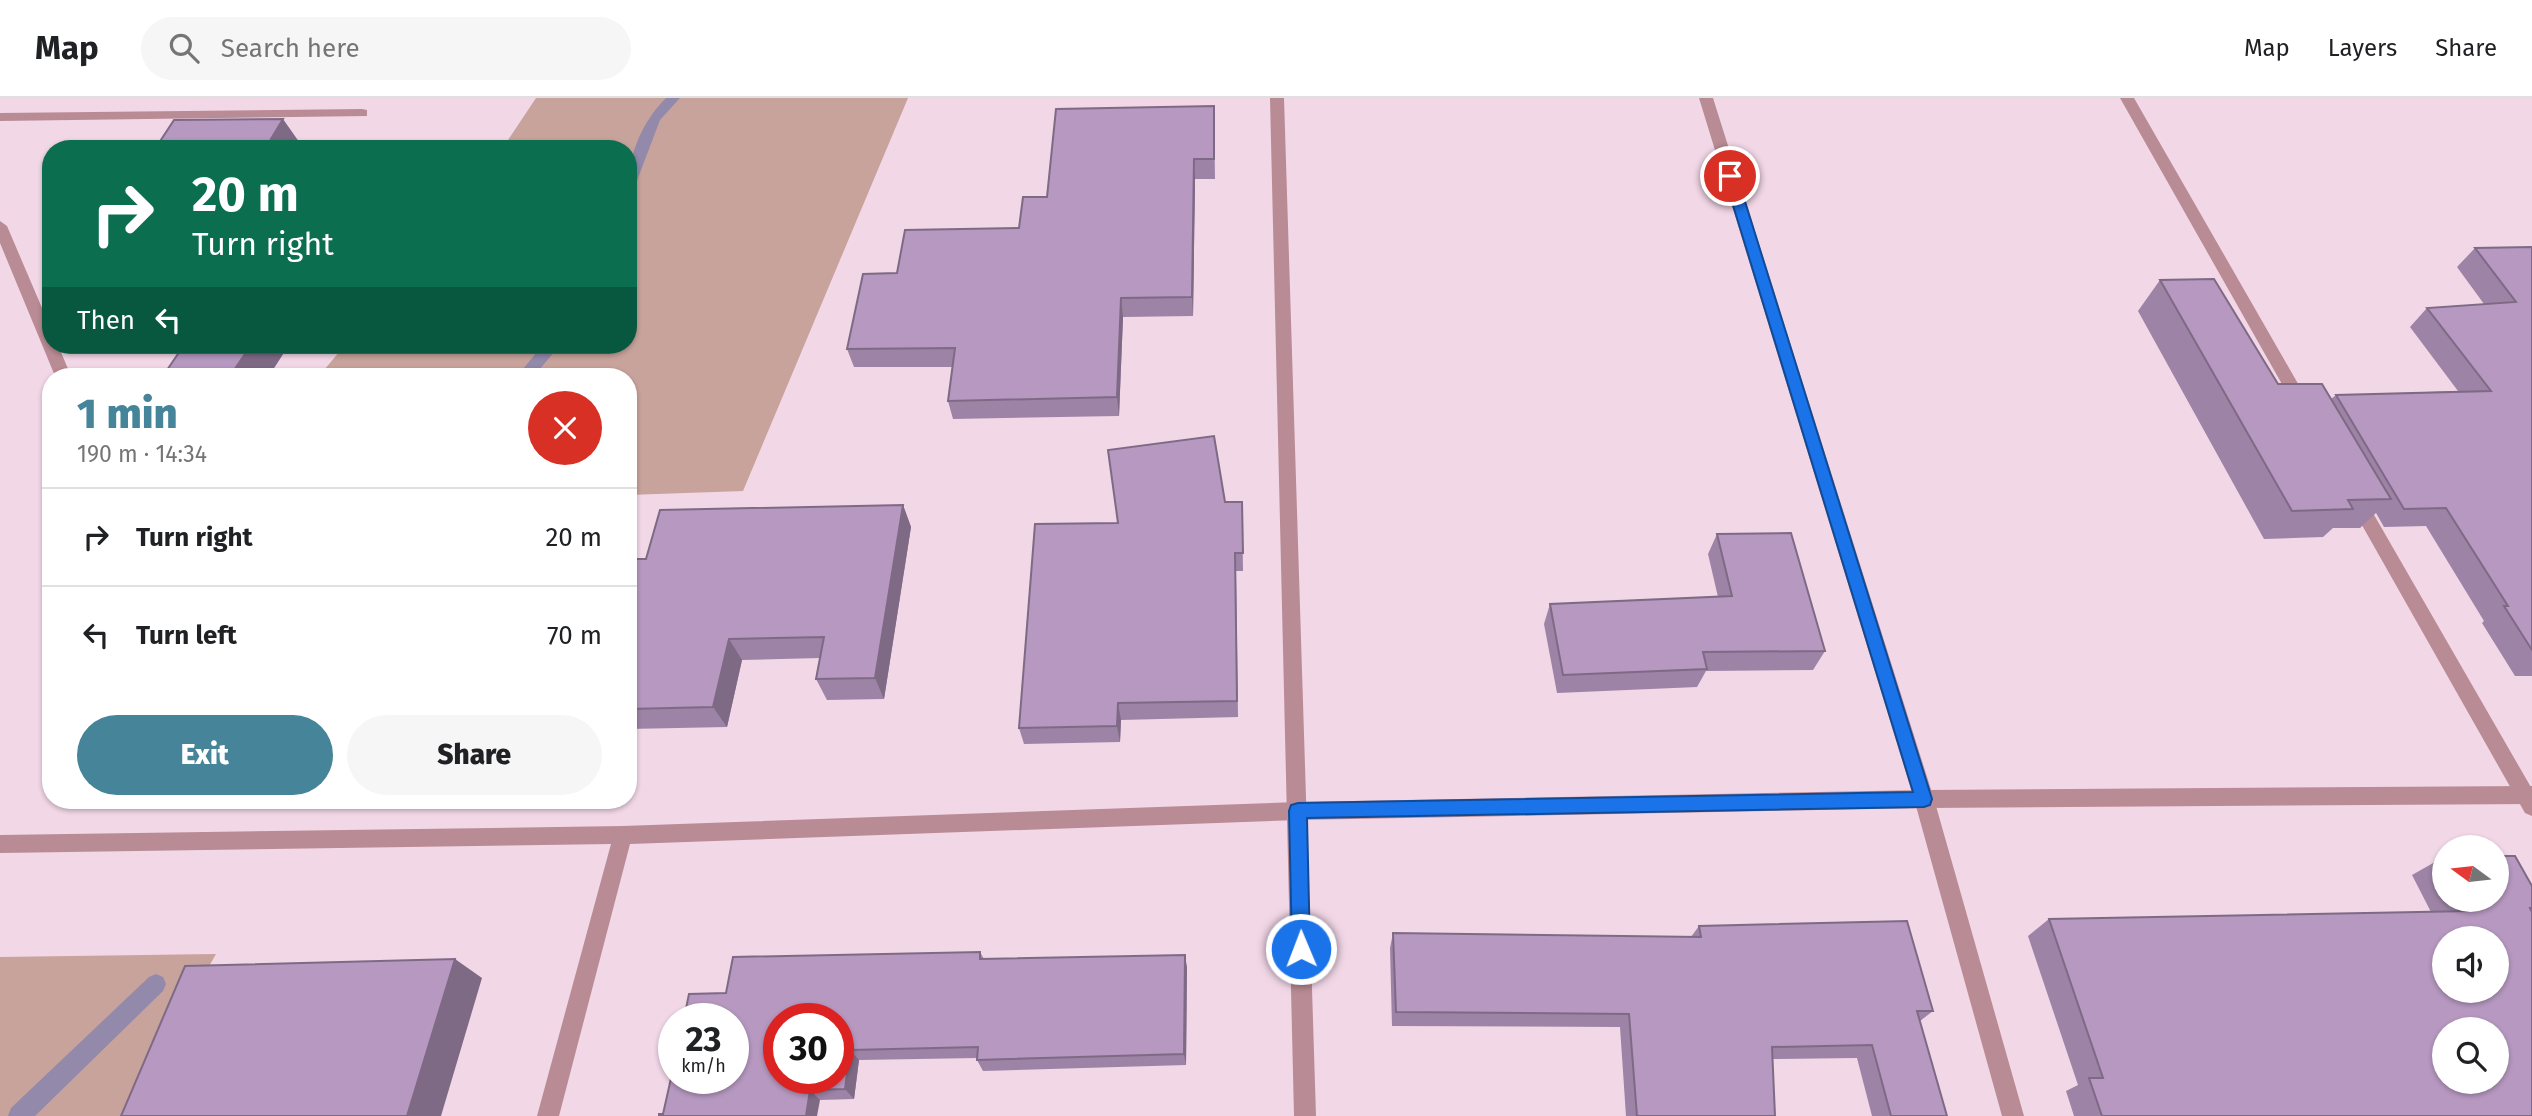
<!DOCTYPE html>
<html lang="en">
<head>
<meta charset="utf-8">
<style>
	body { margin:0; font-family:"Fira Sans",sans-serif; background:#f6f6f6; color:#202124; height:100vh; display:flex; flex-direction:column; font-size:26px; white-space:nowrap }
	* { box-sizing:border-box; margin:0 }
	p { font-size:23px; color:#757577 }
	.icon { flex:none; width:38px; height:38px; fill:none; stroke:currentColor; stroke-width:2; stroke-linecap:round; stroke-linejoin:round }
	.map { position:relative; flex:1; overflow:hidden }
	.side { position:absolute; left:42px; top:270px; width:595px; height:441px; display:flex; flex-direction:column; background:#fff; border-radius:28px; box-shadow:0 2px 5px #0004 }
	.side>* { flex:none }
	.guide { position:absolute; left:42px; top:42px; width:595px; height:214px; border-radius:28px; box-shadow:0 2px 5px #0004; background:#0b6e4f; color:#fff; overflow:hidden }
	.needle { width:46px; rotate:285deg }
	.fabs { position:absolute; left:2432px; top:737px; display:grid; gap:14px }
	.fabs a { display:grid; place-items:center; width:77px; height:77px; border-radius:50%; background:#fff; box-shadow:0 2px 5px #0004; font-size:35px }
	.speed { position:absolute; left:658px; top:905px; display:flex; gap:14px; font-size:35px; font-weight:700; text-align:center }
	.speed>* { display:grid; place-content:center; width:91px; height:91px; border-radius:50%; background:#fff; box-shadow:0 2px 5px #0004; line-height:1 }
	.speed small { font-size:18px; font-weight:400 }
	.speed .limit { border:10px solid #d22; background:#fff; color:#111 }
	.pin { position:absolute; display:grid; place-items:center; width:60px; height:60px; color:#fff; margin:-30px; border:4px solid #fff; border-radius:50%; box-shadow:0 2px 7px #0007 }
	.me { position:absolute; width:77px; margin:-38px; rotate:359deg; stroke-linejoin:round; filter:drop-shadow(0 0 5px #0008) }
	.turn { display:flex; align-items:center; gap:24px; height:147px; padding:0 35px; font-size:32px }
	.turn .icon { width:91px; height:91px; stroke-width:2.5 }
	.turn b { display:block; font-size:49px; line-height:60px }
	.then { display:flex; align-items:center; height:66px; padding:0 35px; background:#0003; gap:14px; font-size:26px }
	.round { display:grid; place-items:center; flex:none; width:74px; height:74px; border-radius:37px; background:#f6f6f6 }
	.summary { display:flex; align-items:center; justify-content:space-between; height:119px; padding:0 35px }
	h1 { font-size:42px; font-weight:800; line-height:52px; color:#458499 }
	.cta { display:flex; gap:14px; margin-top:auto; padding:14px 35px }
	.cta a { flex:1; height:80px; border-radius:42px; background:#458499; color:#fff; font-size:28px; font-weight:800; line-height:80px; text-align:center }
	.cta a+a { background:#f6f6f6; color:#202124 }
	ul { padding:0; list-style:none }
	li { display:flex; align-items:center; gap:21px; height:98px; padding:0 35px; border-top:2px solid #e0e0e0 }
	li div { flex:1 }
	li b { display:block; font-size:26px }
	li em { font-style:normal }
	header { display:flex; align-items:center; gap:42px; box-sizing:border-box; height:98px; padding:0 35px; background:#fff; border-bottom:2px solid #e0e0e0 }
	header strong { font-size:33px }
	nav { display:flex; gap:38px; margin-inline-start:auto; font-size:24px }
	.search { width:490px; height:63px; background:#f6f6f6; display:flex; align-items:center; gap:18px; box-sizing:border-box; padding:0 24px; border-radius:38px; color:#757577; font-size:26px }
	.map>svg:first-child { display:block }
</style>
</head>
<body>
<header>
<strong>Map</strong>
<div class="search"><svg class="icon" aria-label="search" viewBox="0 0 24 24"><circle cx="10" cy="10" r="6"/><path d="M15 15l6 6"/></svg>Search here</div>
<nav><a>Map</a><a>Layers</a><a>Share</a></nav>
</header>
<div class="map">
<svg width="2532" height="1018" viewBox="0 0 2532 1018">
	<rect width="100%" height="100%" fill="#f2d7e7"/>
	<path fill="#c8a39c" d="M536,0h372l-165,393 -115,4v-119h-309l26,-31h283v-196h-126z
		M216,856l-92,162h-124v-159z"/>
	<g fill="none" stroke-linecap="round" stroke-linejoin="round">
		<path fill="#9289ab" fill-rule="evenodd" d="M666,0h14l-20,22 -25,66 -7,5c0,-35 13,-68 38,-93z
			M543,247h17l-26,31h-17z
			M156,876l7,3 3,7 -3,7 -128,125h-27l3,-8 138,-131z"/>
		<path fill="#b98b94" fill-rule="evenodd" d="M1270,0h14l32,1018h-22z
			M1699,0h14l221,701 90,317h-22l-88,-317z
			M2120,0h14l174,303 2,4 -2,4h-12z
			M362,11l5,1v6l-367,5v-8z
			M0,123l7,5 44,103v16h7l13,31h-16l-55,-133z
			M2356,394l6,2 170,295v27l-7,-3 -175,-309 -2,-5 2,-5z"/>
		<path fill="#b98b94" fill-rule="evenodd" d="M2532,688v18l-608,4 -626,12 -668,24 -71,272h-22l74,-272 -611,9v-18l623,-9 675,-24 626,-12z"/>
	</g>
	<path fill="#9d83a5" d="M1214,8l1,73h-20l-2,137 -70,1 -4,99 -166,3 -5,-18 5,-34h-99l-7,-18 172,-121 28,-31z
		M2532,149v429h-17l-33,-53 2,-2 -58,-95 -42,1 -8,-14 -16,15h-27l-10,9 -59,2 -126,-228 22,-31 118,104 53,15 5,-4 122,-4 -48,-64 17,-19 57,-4 -27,-37 18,-19z
		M293,247h19l-2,2z
		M1225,404h17l1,69h-7l2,146 -117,3 -1,22 -96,2 -5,-16 99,-205z
		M903,407l8,22 -27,172 -57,1 -11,-21 4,-21 -78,2 -15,67 -99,2v-170h18z
		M1717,436l108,117 -12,19 -107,1 -9,16 -140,6 -13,-69 6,-20 168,-7 -10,-43z
		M2442,760h3v42h52l35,-14v230h-458l-8,-25 12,-6 -50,-149 21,-17 382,-7 -19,-37z
		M1699,828l234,85 -13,10 27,95h-75l-15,-58 -85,1 3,57h-149l-6,-89 -228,-1 -2,-78 3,-15 298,4z
		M980,854l4,7 203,8 -1,98 -203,6 -6,-11v-2l-118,2 -5,39 -34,1 -157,14 63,-121z"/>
	<path fill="#7f6a86" d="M283,21l19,27 -31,-7z
		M1194,61l1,20 -2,137 -1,-19z
		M1121,200l2,19 -4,99 -2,-19z
		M251,247h38l-20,31h-39z
		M903,407l8,22 -27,172 -9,-21z
		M729,541l13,21 -15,67 -14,-20z
		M1118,605l3,17 -1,22 -3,-16z
		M1185,857l2,12 -1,98 -2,-11z
		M455,861l27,19 -41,138h-34z
		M850,952l9,10 -5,39 -9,-10z
		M810,992l10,10 -3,16h-11z"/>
	<path fill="#b698c0" stroke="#7f6a86" stroke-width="2" fill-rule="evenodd" d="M1214,8v53h-20l-2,138 -71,1 -4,99 -169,4 7,-53 -108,1 16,-75 34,-1 8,-43 114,-2 4,-31h24l9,-88z
		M283,21l-12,20 108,10h-224l19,-29z
		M2532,149v403l-28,-44h4l-62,-98 -42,1 -68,-114 155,-4 -64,-83 89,-6 -41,-54z
		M2214,181l64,105h44l69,115 -43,1 5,9 -61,2 -132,-231z
		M184,247h67l-21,31h-67z
		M1214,338l11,66h17l1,51h-8l2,148 -119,2 -1,23 -98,2 16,-204 83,-1 -10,-73z
		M903,407l-28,173 -59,1 8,-42 -95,2 -16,68 -85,2v-150h18l14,-49z
		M1791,435l34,118 -122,1 4,17 -144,6 -13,-71 182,-8 -15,-62z
		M2497,758h18l17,30v22h-2l2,4v204h-430l-13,-38h14l-54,-159 422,-8 -6,-11h32zM2445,840h52v52h-52zM2445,931h52v53h-52z
		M1907,823l26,90h-16l30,105h-56l-19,-71 -100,2 3,69h-138l-8,-102 -233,-2 -3,-79 308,4 -2,-11z
		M980,854v7l205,-4 -1,99 -207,6 1,-13 -128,3 -5,39 -35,1 -4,26h-147v-2h4l11,-49v13h59v-60h-49l5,-24 37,-1 7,-36zM779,920h59v60h-59z
		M455,861l-48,157h-286l64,-150z"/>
	<path fill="#1a73e8" stroke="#114b97" stroke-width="2" d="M1730,74l7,4 195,623 -2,6 -6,2 -617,11 3,131 -2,7 -7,2 -7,-2 -2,-7 -3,-138 2,-6 7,-2 615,-11 -189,-616z"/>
</svg>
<div class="fabs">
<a><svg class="needle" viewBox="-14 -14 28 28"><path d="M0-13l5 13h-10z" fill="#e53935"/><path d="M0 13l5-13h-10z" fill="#757577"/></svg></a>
<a><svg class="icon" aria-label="sound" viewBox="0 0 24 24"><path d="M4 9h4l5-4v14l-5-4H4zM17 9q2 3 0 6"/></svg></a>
<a><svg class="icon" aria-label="search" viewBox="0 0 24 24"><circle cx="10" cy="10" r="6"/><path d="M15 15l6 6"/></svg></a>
</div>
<div class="speed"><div>23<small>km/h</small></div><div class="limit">30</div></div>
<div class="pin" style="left:1730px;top:78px;background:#d93025"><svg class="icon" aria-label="arrive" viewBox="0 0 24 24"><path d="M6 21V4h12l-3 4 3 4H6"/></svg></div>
<svg class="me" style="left:1301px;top:851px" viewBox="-20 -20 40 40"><circle r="17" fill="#1a73e8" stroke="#fff" stroke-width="3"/><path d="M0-11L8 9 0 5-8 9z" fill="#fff"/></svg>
<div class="guide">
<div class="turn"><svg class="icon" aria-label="right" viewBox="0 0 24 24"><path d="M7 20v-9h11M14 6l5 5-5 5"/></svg><div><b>20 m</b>Turn right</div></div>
<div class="then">Then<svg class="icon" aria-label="left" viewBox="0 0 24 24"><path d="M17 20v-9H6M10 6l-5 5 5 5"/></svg></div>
</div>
<section class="side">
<div class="summary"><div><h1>1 min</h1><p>190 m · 14:34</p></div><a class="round" style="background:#d93025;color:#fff"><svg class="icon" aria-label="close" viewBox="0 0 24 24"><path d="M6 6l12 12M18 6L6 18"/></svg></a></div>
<ul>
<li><svg class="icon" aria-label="right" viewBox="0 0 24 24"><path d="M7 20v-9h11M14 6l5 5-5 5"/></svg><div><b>Turn right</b></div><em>20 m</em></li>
<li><svg class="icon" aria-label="left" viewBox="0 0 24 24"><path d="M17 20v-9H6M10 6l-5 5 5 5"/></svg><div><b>Turn left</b></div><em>70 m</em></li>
</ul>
<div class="cta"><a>Exit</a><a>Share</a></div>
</section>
</div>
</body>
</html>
